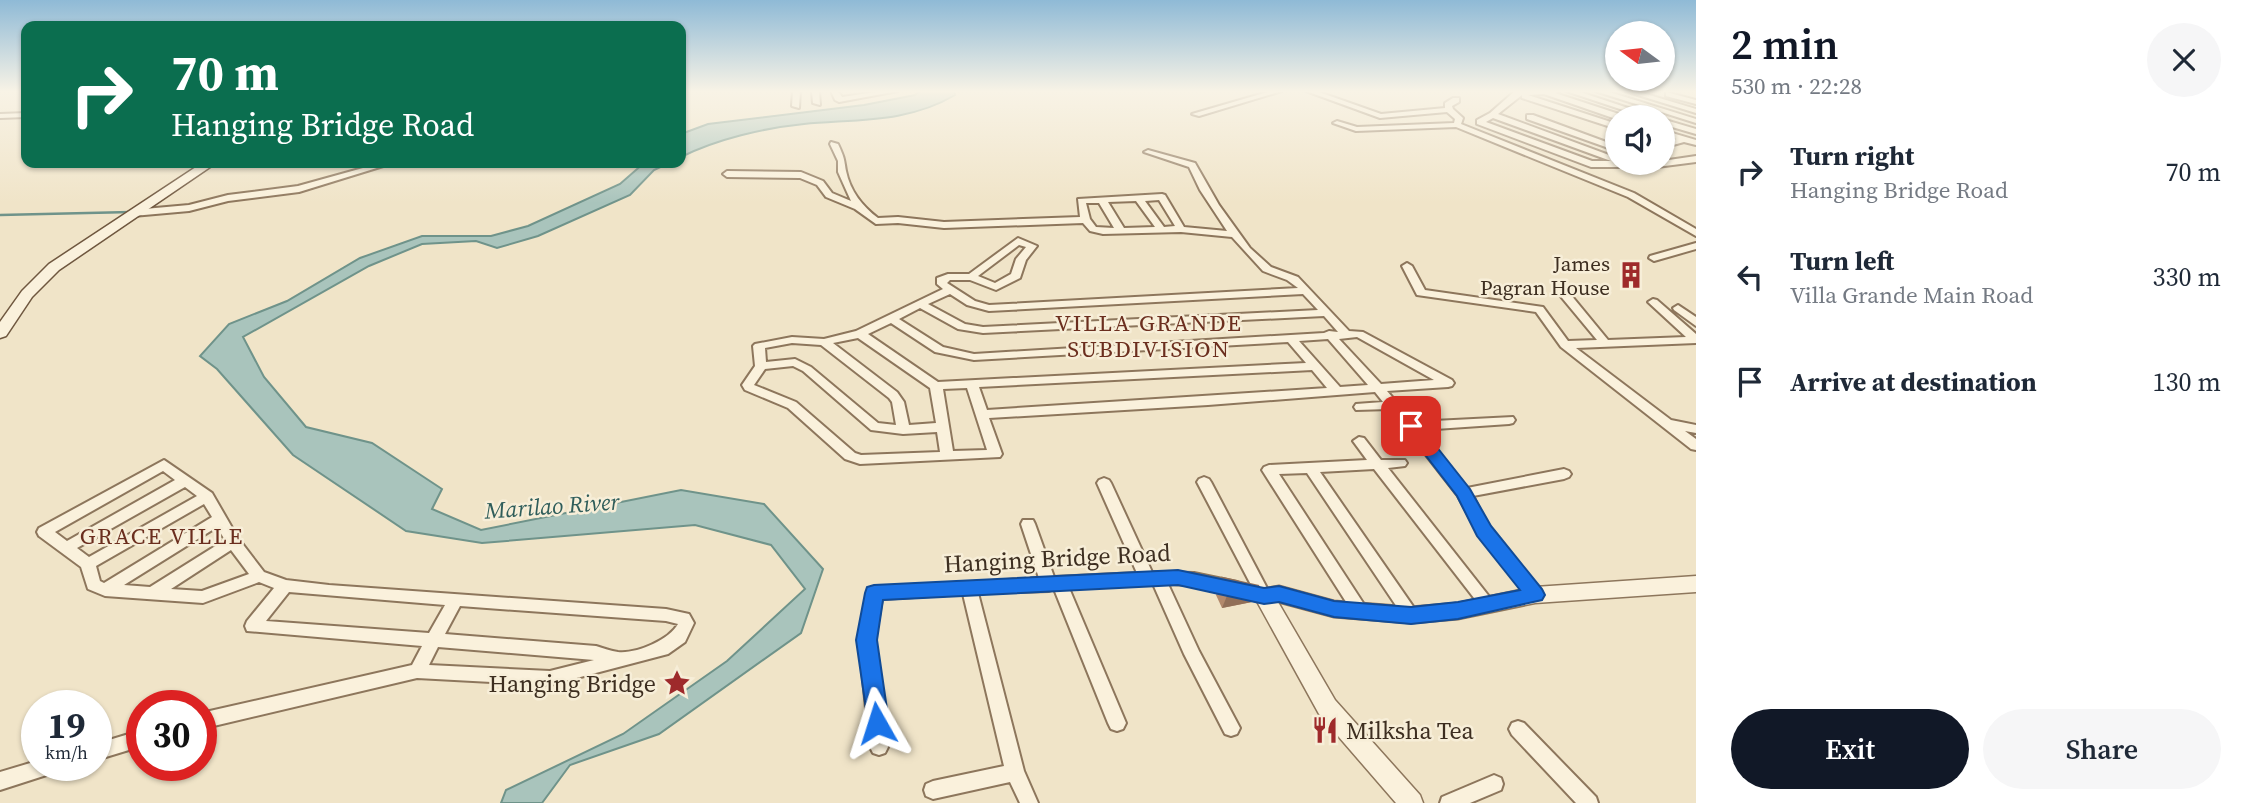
<!DOCTYPE html>
<html lang="en">
<head>
<meta charset="utf-8">
<style>
	body { margin:0; font-family:"Source Serif 4",serif; background:#f6f6f7; color:#1f2937; height:100vh; display:flex; flex-direction:column; font-size:26px; white-space:nowrap }
	* { box-sizing:border-box; margin:0 }
	p { font-size:23px; color:#747a83 }
	.icon { flex:none; width:38px; height:38px; fill:none; stroke:currentColor; stroke-width:2; stroke-linecap:round; stroke-linejoin:round }
	.map { position:relative; flex:1; overflow:hidden }
	.drawer { display:flex; flex-direction:column; background:#fff; width:560px }
	.drawer>* { flex:none }
	.banner { position:absolute; left:21px; top:21px; width:665px; height:147px; border-radius:14px; box-shadow:0 2px 5px #0004; background:#0b6e4f; color:#fff; overflow:hidden }
	.needle { width:46px; rotate:285deg }
	.buttons { position:absolute; left:1605px; top:21px; display:grid; gap:14px }
	.buttons a { display:grid; place-items:center; width:70px; height:70px; border-radius:50%; background:#fff; box-shadow:0 2px 5px #0004; font-size:35px }
	.speed { position:absolute; left:21px; top:690px; display:flex; gap:14px; font-size:35px; font-weight:700; text-align:center }
	.speed>* { display:grid; place-content:center; width:91px; height:91px; border-radius:50%; background:#fff; box-shadow:0 2px 5px #0004; line-height:1 }
	.speed small { font-size:18px; font-weight:400 }
	.speed .limit { border:10px solid #d22; background:#fff; color:#111 }
	.pin { position:absolute; display:grid; place-items:center; width:60px; height:60px; color:#fff; margin:-30px; border-radius:14px; box-shadow:0 4px 10px #0006 }
	.me { position:absolute; width:77px; margin:-38px; rotate:354deg; stroke-linejoin:round; filter:drop-shadow(0 0 5px #0008) }
	.turn { display:flex; align-items:center; gap:24px; height:147px; padding:0 35px; font-size:32px }
	.turn .icon { width:91px; height:91px; stroke-width:2.5 }
	.turn b { display:block; font-size:49px; line-height:60px }
	.round { display:grid; place-items:center; flex:none; width:74px; height:74px; border-radius:37px; background:#f6f6f7 }
	.overview { display:flex; align-items:center; justify-content:space-between; height:119px; padding:0 35px }
	h1 { font-size:42px; font-weight:600; line-height:52px; color:#111827 }
	.button { display:flex; gap:14px; margin-top:auto; padding:14px 35px }
	.button a { flex:1; height:80px; border-radius:42px; background:#111827; color:#fff; font-size:28px; font-weight:600; line-height:80px; text-align:center }
	.button a+a { background:#f6f6f7; color:#1f2937 }
	ul { padding:0; list-style:none }
	li { display:flex; align-items:center; gap:21px; height:105px; padding:0 35px }
	li div { flex:1 }
	li b { display:block; font-size:26px }
	li em { font-style:normal }
	main { display:flex; flex:1; min-height:0 }
	.map>svg:first-child { display:block }
</style>
</head>
<body>
<main>
<div class="map">
<svg width="1696" height="803" viewBox="0 0 1696 803">
	<rect width="100%" height="100%" fill="#f0e4c8"/>
	<path fill="#a9c4bc" stroke="#6f938a" stroke-width="2" d="M920,91h34l1,4c-47,28 -98,24 -151,29 -40,4 -87,15 -123,33v-23l27,-10 156,-19 51,-10z
		M644,163h25l-15,7 -24,25 -92,41 -41,12 -21,-7 -54,3 -53,22 -126,71 21,40 42,50 66,16 70,46 -10,20 49,21 200,-40 83,14 59,65 -22,64 -142,101 -89,31 -28,38h-41l5,-13 117,-56 104,-73 78,-72 -34,-44 -76,-20 -213,18 -76,-12 -113,-76 -76,-86 -17,-13 29,-32 58,-23 73,-43 62,-22h69l37,-10 92,-42z"/>
	<g fill="none" stroke-linecap="round" stroke-linejoin="round">
		<path stroke="#6f938a" stroke-width="2.5" d="M228,195l17,-2
			M0,215l131,-3"/>
		<defs>
			<path id="minor" d="M793,91h7l-1,17 -7,-2z
				M812,91h7l1,14 -7,-2z
				M831,91h7l4,6 40,-6h16l-59,11 -4,-2z
				M1271,91h11l-83,25 -7,-2z
				M1306,91h10l65,23 64,-6v-5l8,-5h6v4l-7,4 1,3 10,9 -2,6 173,69 62,36v7l-68,-39 -172,-70 -100,4 -23,-8 4,-2 20,6 97,-4 1,-4 -8,-7 -67,6z
				M1515,91h45l-5,2 67,22 1,2 -7,2 -72,-25 -16,1 89,29v5l-95,-31v-3l-24,19 119,44v5h45v-2l34,-5v6l-39,5h-66l-114,-43v-4l13,-7zM1493,118l118,43h-19l-106,-39z
				M1566,91h11l78,26h-11z
				M1595,91h11l90,28v4z
				M1625,91h11l60,18v4z
				M1666,92l30,8v4l-30,-8z
				M26,113v4l-26,1v-4z
				M1527,115h6l84,31v5l-90,-32z
				M1662,119l34,10v5l-34,-10z
				M1662,130l34,10v5l-12,-3 -22,6v-5l14,-4 -14,-4z
				M831,142l7,2c6,13 6,14 8,27 4,20 17,36 32,47l20,-1 46,5 136,-5 -2,-18 84,-5 3,1 19,32 43,4 -27,-41 -11,-23 -45,-15 4,-2 47,13 24,42 31,43 21,19 27,10 51,54 14,1 89,48 2,3 -2,3 -4,1 -61,4 27,31 99,-5 2,3 -2,3 -4,1 -88,6 46,58 97,-19 5,2 2,3 -2,3 -5,2 -91,17 16,32 51,63 3,4 -3,4 -5,2 -5,-2 -51,-64 -21,-39 -68,-87 -34,1 -2,-3 2,-3 27,-2 -8,-10 -167,13 -219,13 13,36 -2,3 -140,7 -15,-5 -57,-51 -43,-18 -3,-5 13,-19 -2,-20 2,-2 37,-7 32,2 32,-8 87,-42 -6,-5v-6l11,-4h21l49,-36 19,8 -11,14 -6,18 -24,12 -26,-10h-20l-3,3 28,18 14,4 309,-17 -11,-8 -24,-9 -31,-34 -51,-5 -78,2 -13,-3 -7,-8 -139,5 -46,-5 -22,1 -21,-15 -29,-12 -9,-12 -17,-7 -73,-1 -4,-3 4,-3 74,1 22,9 9,12 19,8 -13,-29v-11l-8,-17zM1159,200l16,26 -11,1 -19,-26zM1136,201l19,26 -31,1 -16,-26zM1086,203h13l15,25 -18,-1 -6,-8zM1019,245l7,2 -10,12 -5,15 -16,9 -17,-7zM950,294l17,11 22,6 314,-17 15,16 -335,17 -18,-3 -37,-20zM920,308l38,21 25,4 341,-17 14,16 -9,-1 -5,2 -350,21 -31,-7 -44,-28zM891,323l44,29 39,8 314,-18 18,21 -368,19 -70,-48zM1357,337l77,43 -53,4 -42,-45zM858,338l72,50 6,35 -27,2 -5,-23 -7,-10 -64,-49zM1328,339l40,46 -28,2 -41,-46zM792,343l29,2 68,53 3,4 4,23 -18,-2 -67,-56 -16,-8 -29,3 -1,-14zM793,366l10,5 68,59 32,4 34,-2 3,20 -79,3 -6,-2 -59,-51 -42,-17 11,-16zM1312,370l15,18 -340,22 -8,-23zM967,388l20,62 -34,1 -10,-62z
				M381,163h12l-94,29 -71,9 -39,10 -56,5 -5,-3 5,-3 56,-5 39,-10 70,-9z
				M1696,243v6l-42,12 -5,-3 1,-2z
				M1407,263l5,3 13,24 118,17 25,34 29,-1 -39,-47 -1,-2 1,-2h8l42,51 78,-3 -38,-35 5,-3 4,1 39,34v9l-120,5 95,72 25,5v8l-11,-2 11,8v11l-5,-1 -130,-102 -25,-35 -119,-17 -15,-29z
				M1678,305l18,12v9l-22,-16 -1,-2z
				M1359,437l5,1 17,22h24l2,3 -2,3 -17,2 103,131 3,4 -3,4 -5,2 -5,-2 -107,-138 -54,3 99,143 -2,4 -6,2 -6,-2 -98,-146 -28,1 90,138 -2,4 -6,2 -6,-2 -93,-146 2,-3 5,-2 98,-5 -14,-19z
				M164,460l48,33 26,45 26,34 22,8 43,5 337,24 23,5 5,9 -9,19 -17,12 -118,31 -133,-7 -216,51v-16l211,-48 10,-19 -175,-15 -2,-5 2,-5 27,-33 -15,-6 -56,21 -98,-7 -17,-7 -7,-22 -42,-31 -2,-4 2,-4zM163,471l12,9 -108,61 -12,-9zM185,487l12,9 -108,61 -12,-9zM204,504l8,13 -108,66 -4,-2 -4,-15zM217,527l8,13 -75,47 -26,-2zM231,550l18,24 -47,17 -31,-2zM289,592l156,13 -16,28 -163,-12zM460,606l206,15 12,3c-9,16 -42,30 -60,28 -7,-1 -15,-4 -22,-6l-151,-12zM438,647l156,13 -44,11 -121,-6z
				M1204,477l5,2 2,3 58,110 3,4 -3,4 -5,2 -5,-2 -62,-118 2,-3z
				M1104,478l5,2 2,3 41,89 42,1 43,9 5,2 3,4 -3,4 -5,2 -43,-9 -26,-1 31,67 41,77 -3,6 -6,2 -6,-2 -41,-80 -31,-70 -84,4 57,135 -3,6 -6,2 -6,-2 -3,-6 -54,-134 -5,2 -71,2 46,178 14,32h-18l-10,-21 -77,17 -7,-3 -2,-6 2,-6 7,-3 71,-15 -41,-172 -81,5 -7,41 13,107 -3,6 -6,2 -6,-2 -3,-6 -11,-107 11,-51 169,-11 -18,-54 2,-4h10l2,4 19,53 83,-4 -40,-90 2,-3z
				M1518,721l6,2 72,74 2,6h-22l-64,-68 -3,-6 3,-6z
				M142,730v16l-46,14v-16z
				M37,761v4h25l-3,6 -59,19v-18z
				M1494,775l7,3 2,6 -2,6 -31,13h-30l2,-6z"/>
			<path id="tertiary" d="M1696,576v16l-161,11 -77,16 -47,4 -77,-6 -56,-15 57,98 85,95 3,8h-27l-77,-89 -65,-118 3,-6 22,-4 55,15 77,6 47,-4 77,-16z"/>
			<path id="secondary" d="M202,163h14l-157,107 -27,27 -26,39 -6,2v-16l22,-31 27,-27z"/>
		</defs>
		<use href="#minor" stroke="#8d765c" stroke-width="4"/>
		<use href="#tertiary" stroke="#8d765c" stroke-width="3"/>
		<use href="#secondary" stroke="#6f573f" stroke-width="3"/>
		<use href="#minor" fill="#faf1dc" fill-rule="evenodd"/>
		<use href="#tertiary" fill="#faf1dc" fill-rule="evenodd"/>
		<use href="#secondary" fill="#faf1dc" fill-rule="evenodd"/>
	</g>
	<path fill="#b2896c" d="M1223,578l36,8 -7,16 -30,6 -6,-13z"/>
	<path fill="#916f58" d="M1259,586l-7,16 -30,6 7,-17z"/>
	<path fill="#cf9f7d" stroke="#916f58" stroke-width="2" d="M1223,578l36,8 -30,5z"/>
	<linearGradient id="sky" x2="0" y2="1"><stop stop-color="#8fbad6"/><stop offset="0.45" stop-color="#f8f3e6"/><stop offset="1" stop-color="#f8f3e6" stop-opacity="0"/></linearGradient>
	<rect width="1696" height="203" fill="url(#sky)"/>
	<path fill="#1a73e8" stroke="#114b97" stroke-width="2" d="M1411,420l6,2 53,67 21,37 51,63 3,6 -3,5 -84,19 -47,5 -77,-7 -55,-15 -15,2 -86,-19 -295,15 -6,40 12,83 -4,7 -8,3 -8,-3 -13,-90 9,-47 2,-6 7,-2 304,-15 86,18 15,-2 55,15 77,6 47,-5 62,-12 -43,-54 -20,-40 -51,-66v-8z"/>
	<defs>
		<symbol id="building-bare" viewBox="-9 -9 18 18"><path d="M-4-6H4V6H1V3H-1V6H-4ZM-2.5-4.3h1.7v1.8h-1.7ZM.8-4.3h1.7v1.8H.8ZM-2.5-1h1.7V.8h-1.7ZM.8-1h1.7V.8H.8Z" fill="#9e2a2b" stroke="#f7eed8" stroke-width="2.5" paint-order="stroke"/></symbol>
		<symbol id="sight-bare" viewBox="-9 -9 18 18"><path d="M0-6L1.8-2.2L6-1.7L2.9 1.2L3.7 5.4L0 3.3L-3.7 5.4L-2.9 1.2L-6-1.7L-1.8-2.2Z" fill="#9e2a2b" stroke="#f7eed8" stroke-width="2.5" paint-order="stroke"/></symbol>
		<symbol id="restaurant-bare" viewBox="-9 -9 18 18"><path d="M-5-6h1v4h1v-4h1v4h1v-4h1v5L-1.5 .5V6h-2V.5L-5-1ZM5-6V6H3V1.5H1.5Q1.5-4 5-6Z" fill="#9e2a2b" stroke="#f7eed8" stroke-width="2.5" paint-order="stroke"/></symbol>
	</defs>
	<g fill-rule="evenodd">
		<use href="#building-bare" x="1612" y="256" width="38" height="38"/>
		<use href="#sight-bare" x="658" y="664" width="38" height="38"/>
		<use href="#restaurant-bare" x="1306" y="711" width="38" height="38"/>
	</g>
	<g text-anchor="middle" dominant-baseline="central" stroke-width="5" stroke-linejoin="round" paint-order="stroke">
		<g font-size="21" fill="#3d2e20" stroke="#f7eed8" text-anchor="end">
			<text x="1610" y="263">James<tspan x="1610" dy="24">Pagran House</tspan></text>
		</g>
		<g font-size="23" letter-spacing="2" fill="#6b2e1e" stroke="#f7eed8">
			<text x="1149" y="323">VILLA GRANDE<tspan x="1149" dy="26">SUBDIVISION</tspan></text>
			<text x="162" y="536">GRACE VILLE</text>
		</g>
		<g font-size="23" font-style="italic" fill="#2f5d5a" stroke="#f7eed8">
			<text transform="translate(552 506) rotate(-4)">Marilao River</text>
		</g>
		<g font-size="24" fill="#3d2e20" stroke="#f7eed8">
			<text transform="translate(1057 558) rotate(-3)">Hanging Bridge Road</text>
		</g>
		<g font-size="24" fill="#3d2e20" stroke="#f7eed8" text-anchor="end">
			<text x="656" y="683">Hanging Bridge</text>
			<text x="1346" y="730" text-anchor="start">Milksha Tea</text>
		</g>
	</g>
</svg>
<div class="buttons">
<a><svg class="needle" viewBox="-14 -14 28 28"><path d="M0-13l5 13h-10z" fill="#e53935"/><path d="M0 13l5-13h-10z" fill="#747a83"/></svg></a>
<a><svg class="icon" aria-label="sound" viewBox="0 0 24 24"><path d="M4 9h4l5-4v14l-5-4H4zM17 9q2 3 0 6"/></svg></a>
</div>
<div class="speed"><div>19<small>km/h</small></div><div class="limit">30</div></div>
<div class="pin" style="left:1411px;top:426px;background:#d93025"><svg class="icon" aria-label="arrive" viewBox="0 0 24 24"><path d="M6 21V4h12l-3 4 3 4H6"/></svg></div>
<svg class="me" style="left:877px;top:723px" viewBox="-20 -20 40 40"><path d="M0-17L14 15 0 8-14 15z" fill="#1a73e8" stroke="#fff" stroke-width="4"/></svg>
<div class="banner">
<div class="turn"><svg class="icon" aria-label="right" viewBox="0 0 24 24"><path d="M7 20v-9h11M14 6l5 5-5 5"/></svg><div><b>70 m</b>Hanging Bridge Road</div></div>
</div>
</div>
<section class="drawer">
<div class="overview"><div><h1>2 min</h1><p>530 m · 22:28</p></div><a class="round"><svg class="icon" aria-label="close" viewBox="0 0 24 24"><path d="M6 6l12 12M18 6L6 18"/></svg></a></div>
<ul>
<li><svg class="icon" aria-label="right" viewBox="0 0 24 24"><path d="M7 20v-9h11M14 6l5 5-5 5"/></svg><div><b>Turn right</b><p>Hanging Bridge Road</p></div><em>70 m</em></li>
<li><svg class="icon" aria-label="left" viewBox="0 0 24 24"><path d="M17 20v-9H6M10 6l-5 5 5 5"/></svg><div><b>Turn left</b><p>Villa Grande Main Road</p></div><em>330 m</em></li>
<li><svg class="icon" aria-label="arrive" viewBox="0 0 24 24"><path d="M6 21V4h12l-3 4 3 4H6"/></svg><div><b>Arrive at destination</b></div><em>130 m</em></li>
</ul>
<div class="button"><a>Exit</a><a>Share</a></div>
</section>
</main>
</body>
</html>
